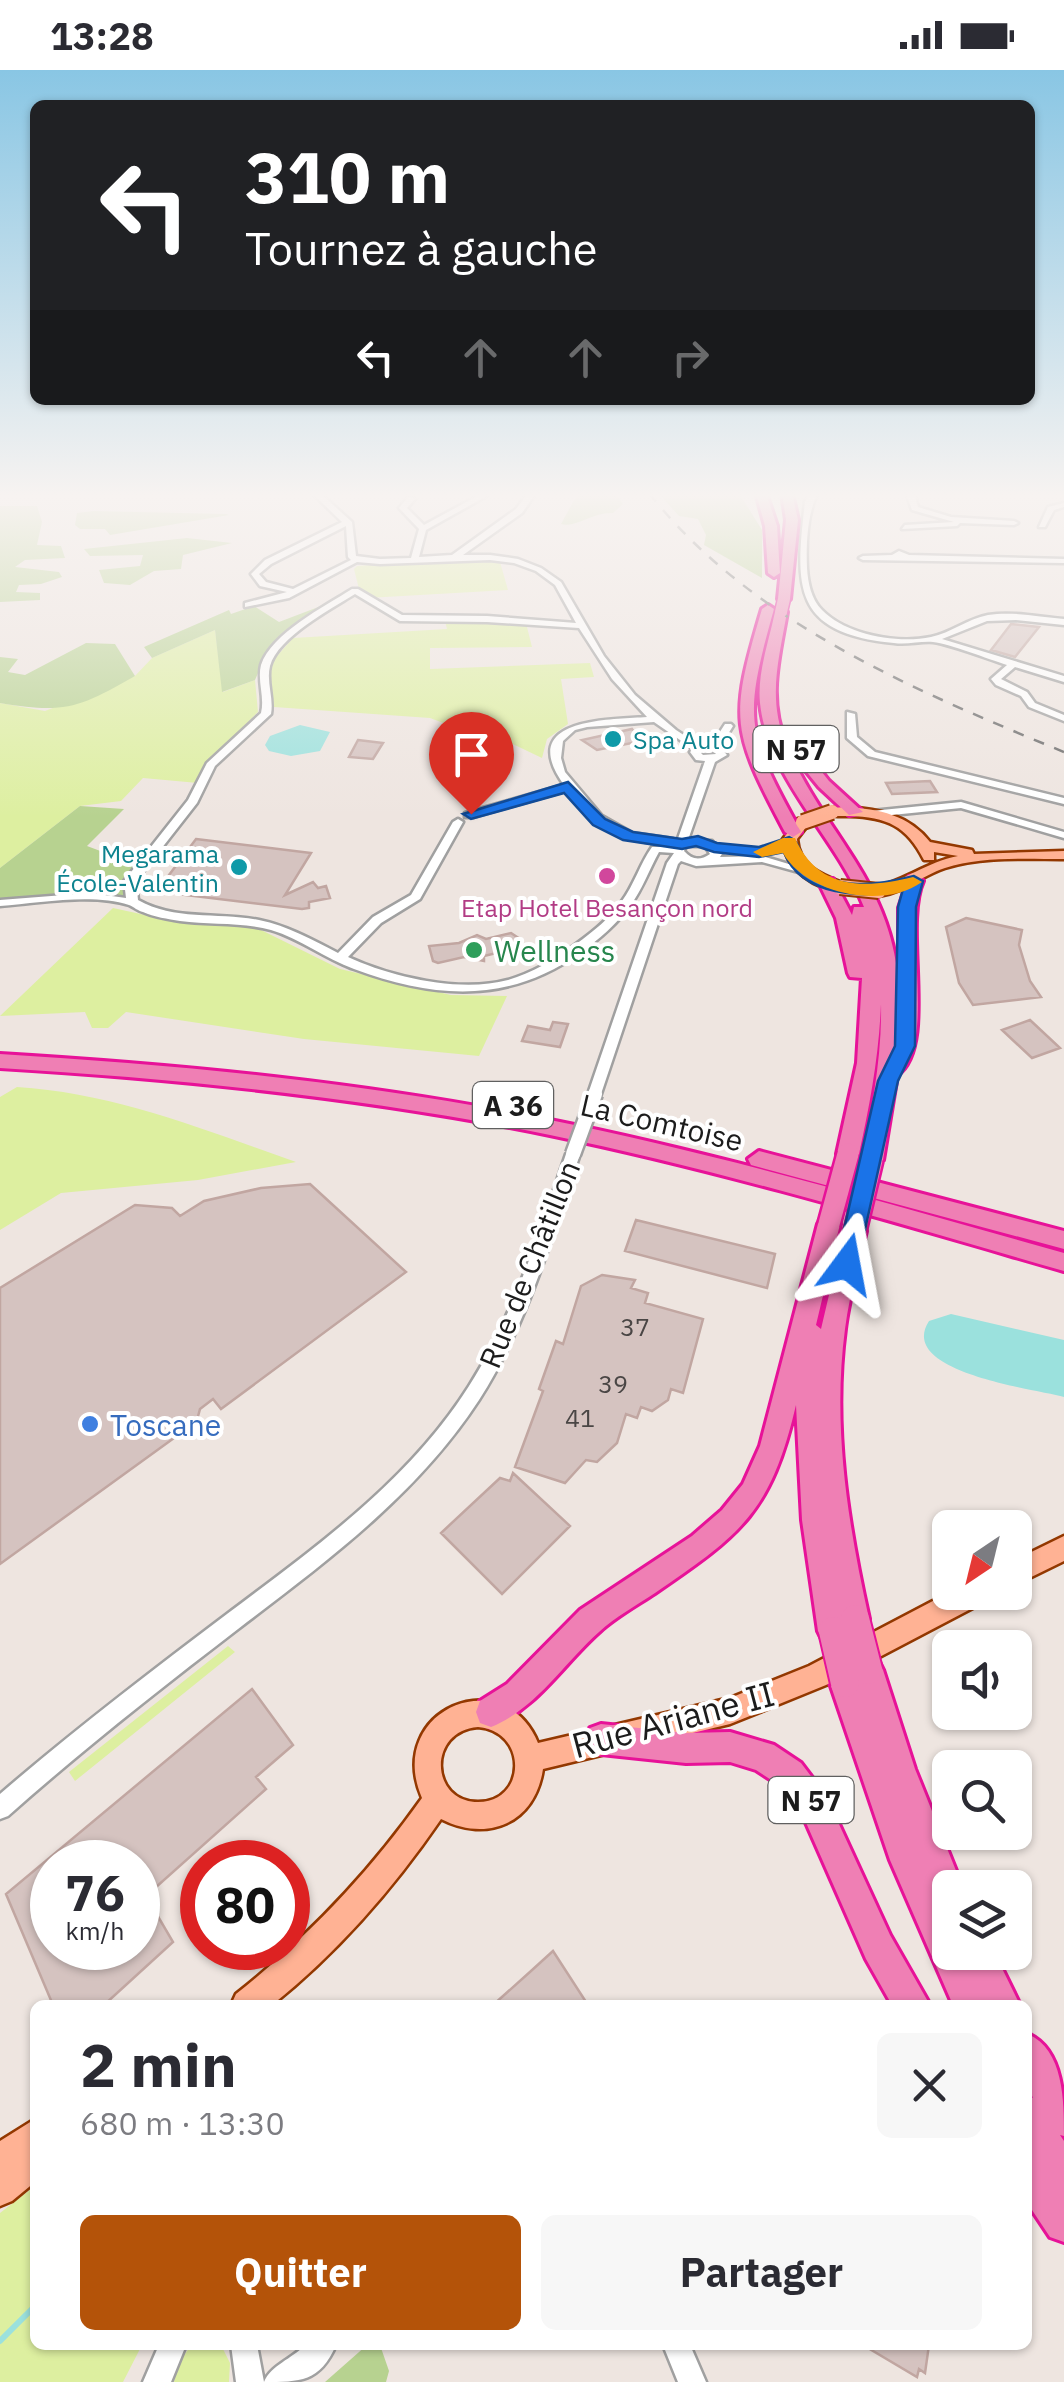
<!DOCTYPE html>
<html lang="fr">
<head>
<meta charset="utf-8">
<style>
	body { margin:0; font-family:"IBM Plex Sans",sans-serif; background:#f7f7f7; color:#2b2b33; height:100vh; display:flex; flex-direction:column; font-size:38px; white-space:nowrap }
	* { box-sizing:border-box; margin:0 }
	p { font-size:32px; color:#7c7c81 }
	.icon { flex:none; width:55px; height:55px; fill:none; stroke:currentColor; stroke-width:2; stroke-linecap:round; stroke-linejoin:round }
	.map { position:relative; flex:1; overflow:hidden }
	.panel { position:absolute; left:30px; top:1930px; width:1002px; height:350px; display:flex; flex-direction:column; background:#fff; border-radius:15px; box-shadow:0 2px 8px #0004 }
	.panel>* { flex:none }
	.top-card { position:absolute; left:30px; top:30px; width:1005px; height:305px; border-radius:15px; box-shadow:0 2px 8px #0004; background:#202124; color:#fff; overflow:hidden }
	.needle { width:65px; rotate:215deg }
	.buttons { position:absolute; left:932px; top:1440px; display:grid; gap:20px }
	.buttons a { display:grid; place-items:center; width:100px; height:100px; border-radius:15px; background:#fff; box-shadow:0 2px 8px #0004; font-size:50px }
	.speed { position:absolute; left:30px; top:1770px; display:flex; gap:20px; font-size:50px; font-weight:700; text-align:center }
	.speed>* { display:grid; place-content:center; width:130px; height:130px; border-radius:50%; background:#fff; box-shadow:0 2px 8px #0004; line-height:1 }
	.speed small { font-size:25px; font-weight:400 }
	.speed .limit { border:15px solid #d22; background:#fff; color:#111 }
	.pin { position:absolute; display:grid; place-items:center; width:85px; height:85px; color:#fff; margin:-102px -42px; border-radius:50% 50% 50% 0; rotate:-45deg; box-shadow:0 0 10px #0007 }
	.pin .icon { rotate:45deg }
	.me { position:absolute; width:110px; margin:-55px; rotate:13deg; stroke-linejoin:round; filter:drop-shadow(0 0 8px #0008) }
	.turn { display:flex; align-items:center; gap:35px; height:210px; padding:0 50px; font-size:45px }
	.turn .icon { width:130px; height:130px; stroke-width:2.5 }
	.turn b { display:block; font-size:70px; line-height:85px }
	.lanes { display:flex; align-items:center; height:95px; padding:0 50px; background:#0003; justify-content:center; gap:50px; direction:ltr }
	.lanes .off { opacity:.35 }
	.round { display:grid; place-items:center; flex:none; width:105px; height:105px; border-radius:15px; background:#f7f7f7 }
	.summary { display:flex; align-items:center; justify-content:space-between; height:170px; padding:0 50px }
	h1 { font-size:60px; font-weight:700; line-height:75px }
	.button { display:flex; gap:20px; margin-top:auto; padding:20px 50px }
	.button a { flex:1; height:115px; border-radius:15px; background:#b45309; color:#fff; font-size:40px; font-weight:700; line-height:115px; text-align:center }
	.button a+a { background:#f7f7f7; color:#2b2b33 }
	.status { display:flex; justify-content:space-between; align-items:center; height:70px; padding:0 50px; background:#fff; direction:ltr }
	.status svg { height:28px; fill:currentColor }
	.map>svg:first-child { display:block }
</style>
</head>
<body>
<div class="status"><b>13:28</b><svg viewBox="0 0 49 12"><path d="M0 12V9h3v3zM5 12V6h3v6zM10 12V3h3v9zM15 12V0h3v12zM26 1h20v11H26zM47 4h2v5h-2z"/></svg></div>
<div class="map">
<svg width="1064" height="2312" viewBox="0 0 1064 2312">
	<rect width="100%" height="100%" fill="#eee5e0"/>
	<path fill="#ddefa0" d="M409,492h91l8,28 -141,8 -7,-5 -6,-24 3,-3z
		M445,551l76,2 6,4 5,20 -102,1v21l160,-6 4,14 -33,2 7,45 -21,15 -5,19 -48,-23 -24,-2 -40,-15 -156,-11 -6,-41 25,-28 154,-9z
		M215,560l8,62 32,-12 3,32 -49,50 -11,21 -55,-5 -22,23 -41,5 -80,62v-165l45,8 90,-35 17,-18z
		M113,838l46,10 88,5 93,46 111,26 56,1 -28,60 -175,-17 -178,-27 -18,16h-16l-7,-16 -85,4z
		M17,1017c97,6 188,43 279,75l-98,18 -137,13 -61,37v-133z
		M228,1576l7,6 -160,129 -6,-9z
		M35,2116v159h107l-19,37h-123v-169z
		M191,2275h30l9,18 -1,19h-55l3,-16z"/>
	<path fill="#b7d290" d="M578,423h37l8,11 -10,9c-21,-1 -36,15 -52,11z
		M658,423h81l23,37v48l-58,-33 2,-10 -8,-16 -19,-3z
		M0,436h37l5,16 -5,23 24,1 4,12 -40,2 -10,7 44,5 3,5 -21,7 -22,1 -3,7 24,1v7l-40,2z
		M93,441l133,3 3,1 -119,20 -5,-6h-25l-5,-4 2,-12z
		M187,468l45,5 -49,12 -2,14 -27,2 -24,14 -26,-2 -5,-13 41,-4 3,-11 -53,1 -6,-7z
		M254,536l25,16 42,-16c-30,21 -52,40 -66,74l-33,12 -7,-62 -63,28 -8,-11 85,-37 2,4z
		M86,573l29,1 20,32c-56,32 -70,38 -135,27v-46l18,2 -10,13 17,3z
		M80,736l44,3 -37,37 48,18 -13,18 4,16 -36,-5 -90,6v-31z
		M367,2275h13l9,26 -3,11h-61z"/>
	<path fill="#9be1dd" d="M300,655l30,7 -10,19 -29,5 -22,-5 -4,-6 5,-9z
		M951,1244l113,26v57c-30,-8 -168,-25 -135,-76z"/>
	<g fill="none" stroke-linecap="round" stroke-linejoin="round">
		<path stroke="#9be1dd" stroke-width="6" d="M0,2271l35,-35"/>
	</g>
	<path fill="#d5c3c0" stroke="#c1a6a1" stroke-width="2.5" fill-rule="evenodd" d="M1011,554l28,3 -24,30 -24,-7z
		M632,659l10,12 -45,9 -15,-10z
		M358,670l25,3 -10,16 -24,-2z
		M930,711l7,11 -45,2 -6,-11z
		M196,769l115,14 -26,42 28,-13 5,6 8,-2 4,12 -21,4v6l-7,1 -141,-17 3,-4 -4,-1z
		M966,848l56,12 -3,15 11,36 11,16 -68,8 -14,-22 -13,-56z
		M511,863l9,6 1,8 -37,9v5l-20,-4 -26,6 -5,-2 -4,-15 30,-3 18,-8 9,4z
		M1030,950l30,28 -28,10 -30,-28z
		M553,952l15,2 -8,23 -38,-6 6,-15 22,4z
		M310,1114l96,88 -185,137 -8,-10 -13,10 -3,11 -23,18 -174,126v-276l135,-83 37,3 8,8 24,-15 57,-13z
		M636,1150l139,34 -8,34 -142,-37z
		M602,1205l33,5 -4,8 17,5 -3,10 58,16 -20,74 -12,-4 -3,11 -16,11 -11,-4 -4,11 -11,-4 -9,29 -20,19 -11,-2 -21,23 -50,-16 28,-76 -4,-2 17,-48 7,3 18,-58z
		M513,1403l57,53 -68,68 -61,-61 59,-55 10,3z
		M252,1619l41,56 -37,32 10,12 -120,107 27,46 -69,63h-51l-47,-111zM52,1792h86v86h-86z
		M553,1881l35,54h-95l38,-34z
		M863,2275h66l-4,28 -6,-4 -2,8z"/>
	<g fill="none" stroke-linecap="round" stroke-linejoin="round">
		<defs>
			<path id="minor" d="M312,423h8l32,29 4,34 24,3 31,-1 8,-29 -20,-21 9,-11 7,2 -8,9 17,17 59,-32h9l-66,37 -7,27 33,-2 64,-46 12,-16h8l-14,20 -59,42h27l28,4 23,9 20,14 43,74 31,39 41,35 23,15 13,-1 13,-20h6l2,2 -13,21 7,8 -12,7 -27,78 24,1 10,13 -2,3 42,-1 50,15 -6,3 -44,-12 -66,4 -15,-5 -3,3 -78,233h-10l-2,-3 79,-231 7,-10 -15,-1c-10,18 -17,38 -29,54 -13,18 -32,34 -50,47 -72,51 -145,46 -226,16 -28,-10 -53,-30 -83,-39 -29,-8 -61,-5 -91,-9 -12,-2 -26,-4 -37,-9 -5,-1 -9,-5 -14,-7 -36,-12 -91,-2 -129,1v-6l90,-7 36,5 -2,-17 64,-81 19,-37 54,-50c4,-16 -4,-32 0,-48 10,-31 64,-59 91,-76h6l44,26 85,1 89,7 -21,-38 -19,-14 -22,-8 -24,-3 -110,4 -23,-2 -68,36 -44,9v-4l42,-11 -27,-6 -9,-12 14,-14 77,-38zM346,456l2,31 3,3 -58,29 -27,-7 -7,-8 12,-10zM355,524l45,27 87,1 92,6 33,51 35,38c-41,3 -131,1 -83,68l-99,28v4h8l95,-27c31,38 51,52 101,54l4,-1v-4l-41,-6 -30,-17 -37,-44 -4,-14 2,-17 12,-11 12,-3 67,-5 39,27 -3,3 6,8 9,1 -30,86h-23c-12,17 -18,38 -30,54 -12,17 -29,31 -46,43 -20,15 -44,29 -68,36 -48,13 -117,-3 -160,-23l33,-34 39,-24 43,-77 -5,-3 -5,3 -42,73 -38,22 -35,36c-25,-13 -50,-27 -79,-33 -41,-8 -84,1 -121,-20l-2,-19 61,-78 18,-37 56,-52c3,-16 -5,-32 -1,-48 8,-29 61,-57 85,-72zM706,679l6,1 4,4 -13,1 -2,-2zM686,776h19l5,8c-10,7 -18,6 -26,-3z
				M810,423h8c-11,20 -12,53 -11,75 1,15 4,31 15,42 24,25 76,34 109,27 20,-4 36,-18 57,-22 25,-4 51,2 76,4v6l-48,-5 -29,1 -45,18 122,37v6l-49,-15 -14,12 26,13 8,11 29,12v6l-35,-14 -8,-11 -25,-11 -5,-6 16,-14c-19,-6 -57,-21 -74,-23 -13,-1 -26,3 -39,1 -102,-10 -99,-56 -89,-141z
				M906,423h8l4,14 33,10 63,4 4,2 -4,2 -54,-2 -3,3 -55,3 3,-4 49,-3 -42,-12z
				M1064,433v4l-10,3 -9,17h-6l9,-20z
				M899,481l10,4 155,4v4l-201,-3 -4,-2 4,-2 29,-1z
				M847,642l8,2 2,23 18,15 189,46v6l-196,-48 -21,-18z
				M961,732l103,30v6l-103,-30 -89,9 -5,-3 5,-3z
				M573,1079l7,5c-28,83 -53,171 -101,246 -62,95 -152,161 -241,229 -78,60 -156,121 -230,187l-8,3v-25c73,-63 150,-122 227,-180 89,-67 182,-133 242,-228 45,-71 70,-153 97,-232z
				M159,2275h27l-15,37h-28z
				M231,2275h26l7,37h-28z
				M305,2275h31c-16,37 -36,37 -72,37 7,-17 28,-23 41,-37z
				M663,2275h27l16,37h-28z"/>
			<path id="major" d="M846,737c33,2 63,8 84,35l42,8 2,4 90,-3v8c-38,0 -83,-3 -119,9 -24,8 -40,24 -66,28l-8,-5 3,-3c30,-7 53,-26 84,-32l-24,-4v8h-10c-17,-34 -37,-43 -75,-44 -10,0 -16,1 -24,-4l7,-4z
				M803,748l7,4 -13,17c2,28 25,36 48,45v6c-28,2 -61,-21 -62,-51l15,-20z
				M1064,1466v25l-49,24v-25z
				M950,1522h39l-3,9 -160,84 -96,39 -187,45c-8,54 -55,74 -102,50 -48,70 -103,133 -169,186h-41l5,-11c72,-57 133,-121 186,-196 -38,-88 82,-138 116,-55l192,-45 79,-32zM478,1657c50,4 49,75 0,75 -48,0 -51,-71 0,-75z
				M35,2049v63l-23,19 -12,5v-65z"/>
			<path id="highway" d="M756,423h10l11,33 3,47 -6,4 -6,-4 -3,-47z
				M782,423h10l6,27 -8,79 -6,4 -6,-4 8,-79z
				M768,535l6,4c-31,111 -29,122 27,223l-8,5 -8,-5c-54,-102 -56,-112 -23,-223z
				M781,538l6,4c-8,47 -20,86 -1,132l12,-2 31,39 34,31 -14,3 -30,-28 -31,-38c39,88 105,134 111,240v-81l10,-31 6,-1 8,5c-21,45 15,166 -26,194l-14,85 -11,8 -11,-8c11,-51 21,-103 20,-156 -2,51 -11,100 -22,150l-11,8 -11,-8 20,-91 5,-85 -12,-1 -2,-4 -12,-55 -17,-35 2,-4h12l19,36 2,-8h10c-27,-69 -96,-128 -104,-204 -3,-30 9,-62 15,-91z
				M0,984c184,11 368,29 550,66 174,35 343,85 514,133v18c-170,-49 -340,-100 -514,-136 -181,-37 -365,-56 -550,-67z
				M759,1081l305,80v18l-313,-84 -3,-6z
				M829,1145l8,3 3,6 -24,101 5,4 23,-98 3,-6h16l3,6c-7,32 -17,65 -21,98 -13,98 3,195 24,290l-4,10 -10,4 -8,-3 -4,11 -10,5 -10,-5 -5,-10 -16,-111 -6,-115c-25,106 -53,128 -141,188 -18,12 -40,24 -56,39 -36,32 -62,76 -108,95l-11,-4 -4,-11 4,-11 27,-17 73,-74 112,-74 30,-26 21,-26 17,-38 58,-222 3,-6z
				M868,1585l10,5 5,10 32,99 48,119h-13v25l-4,-2 4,9v32h44l26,53h-67l-63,-145 -60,-177 4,-11 11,-4 9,4 4,-12z
				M601,1654l85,9 44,-1 44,13 27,18 25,33 64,139 40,70h-38l-26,-46 -62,-141 -25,-33 -23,-15 -26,-8 -44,1 -85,-9 -11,-4 -4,-11 4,-11z
				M1028,1964c36,16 36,67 36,102l-4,-1 4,6v101l-14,-5 -22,-33v-108l5,2 -5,-11z"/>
		</defs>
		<use href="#minor" stroke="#a0a0a0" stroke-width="5"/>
		<use href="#major" stroke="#933800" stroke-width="5"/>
		<use href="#highway" stroke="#e71298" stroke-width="6"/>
		<use href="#minor" fill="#fff" fill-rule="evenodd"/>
		<use href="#major" fill="#ffb294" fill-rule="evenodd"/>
		<use href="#highway" fill="#ef7fb4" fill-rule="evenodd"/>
		<path stroke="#6a6a6a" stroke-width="2.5" stroke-dasharray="11 11" stroke-linecap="butt" d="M649,423c101,129 267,198 415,259"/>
		<defs>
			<path id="minor-bridge" d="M573,1084l22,-60"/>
			<path id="major-bridge" d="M803,752l29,-10
				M840,817l39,4"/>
			<path id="highway-bridge-far2" d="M781,542l3,-13"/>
			<path id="highway-bridge-far1" d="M829,1154l19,-70
				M855,1161l17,-71"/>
			<path id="highway-bridge" d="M855,1549l13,51
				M833,1561l12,52"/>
		</defs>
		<use href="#minor-bridge" stroke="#a0a0a0" stroke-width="19" stroke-linecap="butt"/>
		<use href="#major-bridge" stroke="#933800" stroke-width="18" stroke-linecap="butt"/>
		<use href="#highway-bridge-far2" stroke="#e71298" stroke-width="15" stroke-linecap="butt"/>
		<use href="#highway-bridge-far1" stroke="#e71298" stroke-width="26" stroke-linecap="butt"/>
		<use href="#highway-bridge" stroke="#e71298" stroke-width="32" stroke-linecap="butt"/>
		<use href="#minor-bridge" stroke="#fff" stroke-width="14"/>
		<use href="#major-bridge" stroke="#ffb294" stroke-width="14"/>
		<use href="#highway-bridge-far2" stroke="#ef7fb4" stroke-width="12"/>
		<use href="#highway-bridge-far1" stroke="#ef7fb4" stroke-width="21"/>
		<use href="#highway-bridge" stroke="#ef7fb4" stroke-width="28"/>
	</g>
	<linearGradient id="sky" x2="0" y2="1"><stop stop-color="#89c6e4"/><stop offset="0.57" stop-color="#f7f3f1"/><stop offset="1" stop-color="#f7f3f1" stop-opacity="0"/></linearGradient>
	<rect width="1064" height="747" fill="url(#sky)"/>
	<path fill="#1a73e8" stroke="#114b97" stroke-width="2.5" d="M568,712l37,37 28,13 49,7 16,-3 19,7 42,4 30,-10c12,5 9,16 17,25 27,31 74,23 108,14l9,5 -7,26 -1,139 -17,35 -42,189h-17l-3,-6 42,-183 17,-35 3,-139 5,-18c-39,11 -102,7 -119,-37l-25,5 -45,-5 -18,-6 -14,3 -59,-9 -30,-15 -29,-32 -93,26 -8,-5z"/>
	<path fill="#f59e0b" d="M783,768h12c23,52 69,51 118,39l9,5c-39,28 -116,12 -139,-29l-21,4 -9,-5z"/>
	<g fill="#0f9aa8" stroke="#fff" stroke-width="4">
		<circle cx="613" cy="669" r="10"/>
		<circle cx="239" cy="797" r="10"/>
	</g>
	<circle fill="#d1479c" stroke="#fff" stroke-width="4" cx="607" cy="806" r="10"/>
	<circle fill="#2e9e5b" stroke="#fff" stroke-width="4" cx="474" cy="880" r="10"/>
	<circle fill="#3f7fe0" stroke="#fff" stroke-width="4" cx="90" cy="1354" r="10"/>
	<g text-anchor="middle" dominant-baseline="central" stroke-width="8" stroke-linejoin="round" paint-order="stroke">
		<g font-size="25" fill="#0d838f" stroke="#fff" text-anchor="start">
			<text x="633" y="669">Spa Auto</text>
			<text x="219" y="783" text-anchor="end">Megarama<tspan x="219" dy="29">École-Valentin</tspan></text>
		</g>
		<g font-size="25" fill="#b23c85" stroke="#fff">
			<text x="607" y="837">Etap Hotel Besançon nord</text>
		</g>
		<g font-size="25" fill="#4a4645">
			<text x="635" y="1256">37</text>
			<text x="613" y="1313">39</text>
			<text x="580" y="1347">41</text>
		</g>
		<g fill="#fff" stroke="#606060" stroke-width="2.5">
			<rect x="753.5" y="656" width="85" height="46" rx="8"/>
			<rect x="473" y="1012" width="80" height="46" rx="8"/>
			<rect x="768.5" y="1707" width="85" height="46" rx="8"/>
		</g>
		<g font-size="28" font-weight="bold" fill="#1c1c1c">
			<text x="796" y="679">N 57</text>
			<text x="513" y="1035">A 36</text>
			<text x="811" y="1730">N 57</text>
		</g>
		<g font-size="30" fill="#27864d" stroke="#fff" text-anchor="start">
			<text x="494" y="880">Wellness</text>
		</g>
		<g font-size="30" fill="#1c1c1c" stroke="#fff">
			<text transform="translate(662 1052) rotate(13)">La Comtoise</text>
			<text transform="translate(529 1194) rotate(-68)">Rue de Châtillon</text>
		</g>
		<g font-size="30" fill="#366cbe" stroke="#fff" text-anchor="start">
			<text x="110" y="1354">Toscane</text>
		</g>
		<g font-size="35" fill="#1c1c1c" stroke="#fff">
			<text transform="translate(673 1649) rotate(-15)">Rue Ariane II</text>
		</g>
	</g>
</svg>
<div class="buttons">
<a><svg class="needle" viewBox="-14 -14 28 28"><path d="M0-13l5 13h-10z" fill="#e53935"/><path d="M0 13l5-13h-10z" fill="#7c7c81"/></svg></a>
<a><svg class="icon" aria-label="sound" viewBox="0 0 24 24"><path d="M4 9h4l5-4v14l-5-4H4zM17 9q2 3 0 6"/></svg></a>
<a><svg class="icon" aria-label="search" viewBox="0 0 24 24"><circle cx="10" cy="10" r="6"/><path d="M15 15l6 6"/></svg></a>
<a><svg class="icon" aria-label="layers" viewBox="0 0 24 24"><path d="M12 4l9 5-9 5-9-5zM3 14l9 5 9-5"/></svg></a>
</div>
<div class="speed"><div>76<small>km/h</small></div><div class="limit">80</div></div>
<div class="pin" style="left:471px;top:744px;background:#d93025"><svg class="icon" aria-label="arrive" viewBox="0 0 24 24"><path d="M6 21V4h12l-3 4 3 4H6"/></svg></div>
<svg class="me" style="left:847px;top:1194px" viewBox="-20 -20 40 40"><path d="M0-17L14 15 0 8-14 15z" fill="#1a73e8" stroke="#fff" stroke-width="4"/></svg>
<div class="top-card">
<div class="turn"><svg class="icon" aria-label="left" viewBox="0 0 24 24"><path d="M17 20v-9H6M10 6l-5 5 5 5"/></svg><div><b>310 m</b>Tournez à gauche</div></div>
<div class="lanes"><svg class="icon" aria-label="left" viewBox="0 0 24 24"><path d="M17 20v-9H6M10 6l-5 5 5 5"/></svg><svg class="icon off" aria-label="ahead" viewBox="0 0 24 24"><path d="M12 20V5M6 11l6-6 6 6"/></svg><svg class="icon off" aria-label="ahead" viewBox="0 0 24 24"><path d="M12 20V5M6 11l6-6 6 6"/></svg><svg class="icon off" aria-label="right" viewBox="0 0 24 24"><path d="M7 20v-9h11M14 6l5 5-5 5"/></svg></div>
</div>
<section class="panel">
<div class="summary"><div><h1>2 min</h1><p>680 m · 13:30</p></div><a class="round"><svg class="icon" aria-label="close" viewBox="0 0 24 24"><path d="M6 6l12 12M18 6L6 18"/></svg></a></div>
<div class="button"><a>Quitter</a><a>Partager</a></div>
</section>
</div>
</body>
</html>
